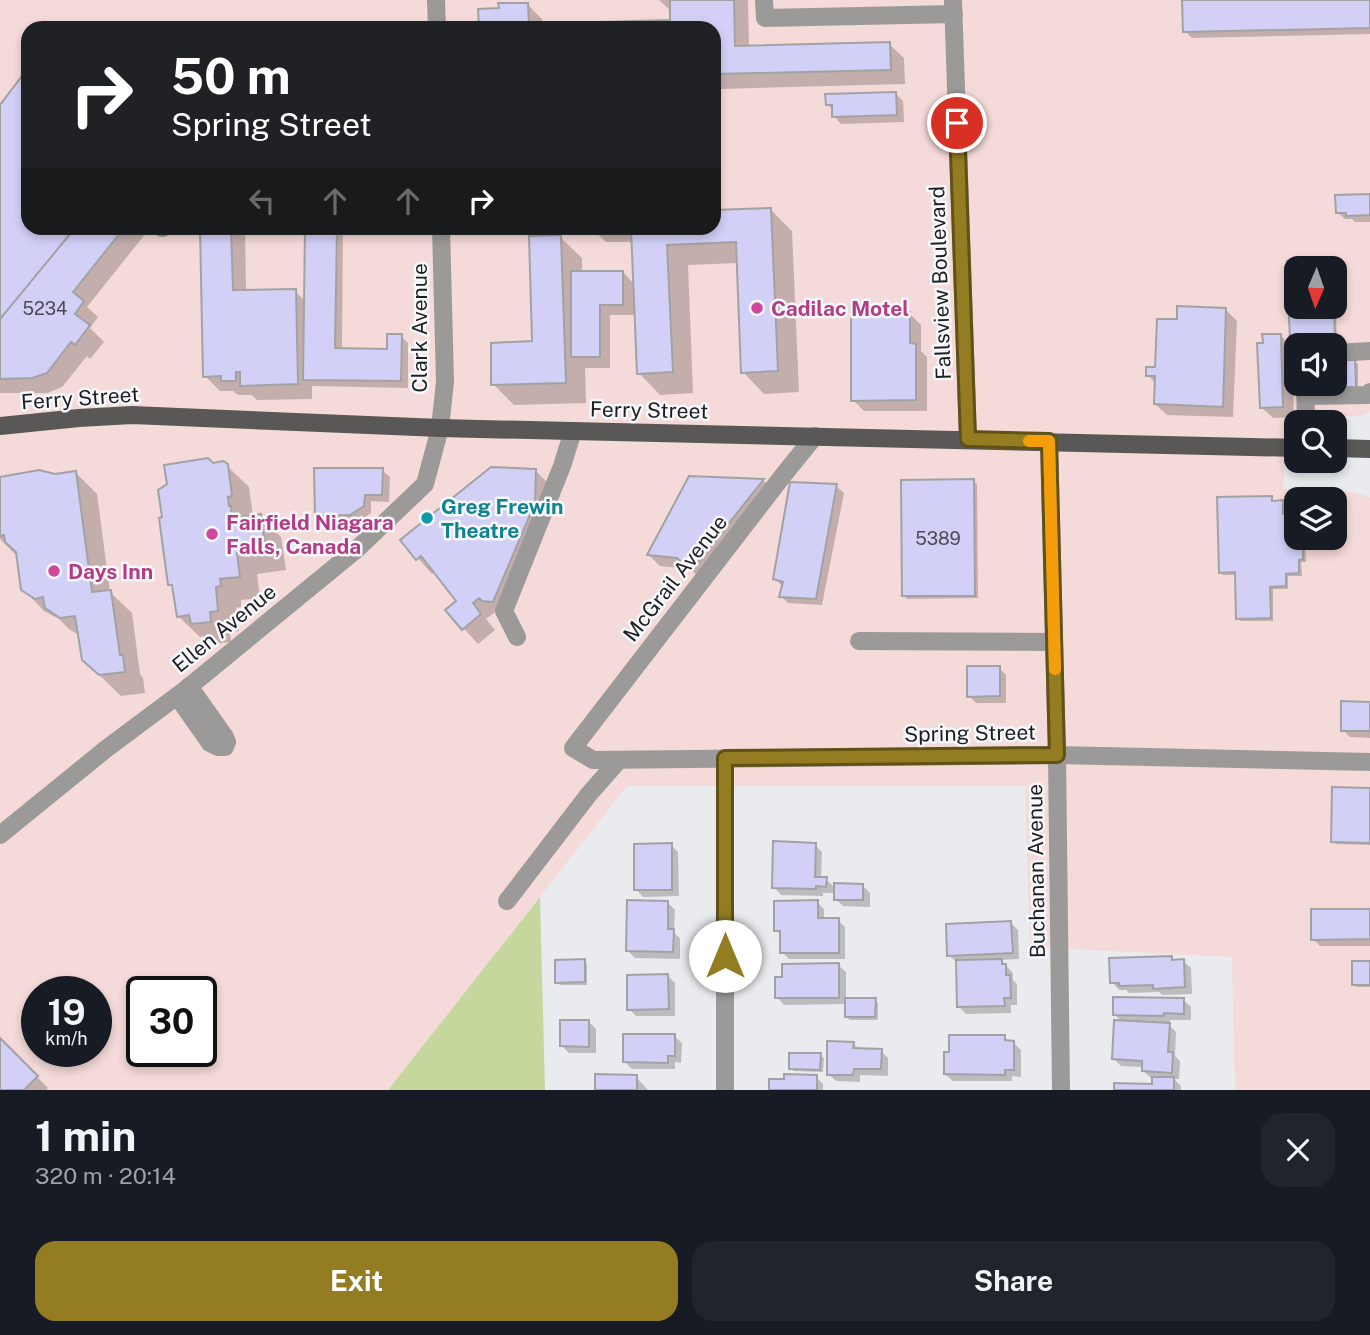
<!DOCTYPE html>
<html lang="en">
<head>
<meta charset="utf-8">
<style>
	body { margin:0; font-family:"Public Sans",sans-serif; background:#20242c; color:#f1f3f6; height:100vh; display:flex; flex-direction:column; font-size:26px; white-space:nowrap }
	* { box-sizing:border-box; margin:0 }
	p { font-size:23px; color:#9ea1a6 }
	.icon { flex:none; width:38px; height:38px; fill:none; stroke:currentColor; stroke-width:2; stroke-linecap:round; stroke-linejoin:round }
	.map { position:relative; height:1090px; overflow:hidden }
	.side { display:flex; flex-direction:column; background:#171b24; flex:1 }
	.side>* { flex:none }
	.banner { position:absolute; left:21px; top:21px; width:700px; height:214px; border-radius:21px; box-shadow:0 4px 10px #0003; background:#202124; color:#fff; overflow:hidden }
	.needle { width:46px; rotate:182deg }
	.tools { position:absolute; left:1284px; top:256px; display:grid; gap:14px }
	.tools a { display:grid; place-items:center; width:63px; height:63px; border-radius:14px; background:#171b24; box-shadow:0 4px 10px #0003; font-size:35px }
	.speed { position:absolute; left:21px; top:976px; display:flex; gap:14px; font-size:35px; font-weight:700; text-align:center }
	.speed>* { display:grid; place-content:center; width:91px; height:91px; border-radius:50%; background:#171b24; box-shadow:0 4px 10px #0003; line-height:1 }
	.speed small { font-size:18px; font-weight:400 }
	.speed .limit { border:4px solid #111; border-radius:10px; background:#fff; color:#111 }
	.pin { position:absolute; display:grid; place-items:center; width:60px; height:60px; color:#fff; margin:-30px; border:4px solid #fff; border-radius:50%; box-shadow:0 2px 7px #0007 }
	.me { position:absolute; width:77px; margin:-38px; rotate:0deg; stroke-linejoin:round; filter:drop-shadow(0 0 5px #0008) }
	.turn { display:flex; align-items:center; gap:24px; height:147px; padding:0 35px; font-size:32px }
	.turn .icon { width:91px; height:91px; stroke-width:2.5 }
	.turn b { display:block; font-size:49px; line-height:60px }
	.lanes { display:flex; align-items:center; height:66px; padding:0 35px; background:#0003; justify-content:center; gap:35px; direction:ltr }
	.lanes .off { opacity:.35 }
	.round { display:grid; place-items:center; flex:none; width:74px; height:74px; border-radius:21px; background:#20242c }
	.summary { display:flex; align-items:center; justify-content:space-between; height:119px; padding:0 35px }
	h1 { font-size:42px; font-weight:700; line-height:52px }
	.button { display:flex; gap:14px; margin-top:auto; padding:14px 35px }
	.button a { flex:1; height:80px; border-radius:21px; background:#947c23; color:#fff; font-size:28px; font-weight:700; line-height:80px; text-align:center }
	.button a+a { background:#20242c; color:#f1f3f6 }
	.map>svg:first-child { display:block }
</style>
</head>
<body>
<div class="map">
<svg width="1370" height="1090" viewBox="0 0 1370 1090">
	<rect width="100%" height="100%" fill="#e9ebee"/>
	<path fill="#f4dad8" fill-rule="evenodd" d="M0,0h1370v411l-9,5 -74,1 -4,72 70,3 17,5v593h-135l-3,-133 -202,-10 -5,-161h-398l-239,304h-388zM28,28h686v200h-686zM1297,268h38v38h-38zM1297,345h38v38h-38zM1297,499h38v38h-38zM37,992h59v60h-59zM142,992h59v60h-59z"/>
	<path fill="#c5d79c" d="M540,897l5,193h-157z"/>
	<path fill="#0003" d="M659,0h89l1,47 140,-3 15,14 1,26 -185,5 -6,-6v-55h-234l47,-24 15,15v6l130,-3v-10z
		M1183,0h187v34l-178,4 -7,-7z
		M28,77v151h45l3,2 1,-2h73l-63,79 11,10 -8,11 14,14 -14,17 -3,-3 -25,31 -15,6h-47v-285z
		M896,94l7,7 1,21 -63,2 -7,-8 -1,-6 -6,-6z
		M1370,196v26h-15l-3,-3h-7l-8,-7z
		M771,210l21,21 7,161 -35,2 -21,-22 -5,-109 -50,2 5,128 -33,2 -21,-22 -3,-58h-26v53h-25l1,35 -72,2 -21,-21 41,-41 26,-106 22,21v14h41l12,13 -2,-43h-27l-15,-14h123v-16z
		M201,228h44l1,64 49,-1 11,11 1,-74h36l-1,122 47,1 12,-15 7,7v45l-96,-2v13l-55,1 -5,-5h-14l-5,-4h-13l-15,-15z
		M1331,261l4,3v4h-38v38h38v-20l2,56 -42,1 -4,-3 -2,-77z
		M868,306l7,8 34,-1 12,12v26l6,6v54h-63l-11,-11z
		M1225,309l12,12 -4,96 -66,-2 -12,-11 1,-20 -8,-9 9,-6 21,-48z
		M1280,335l12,12 2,70 -21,1 -12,-11z
		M1355,361l3,3v25l-23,-6z
		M213,465l14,1 22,21 4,30 7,-1 21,21 5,33 -29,4 3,24 -19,2v7l-5,1 3,23 -9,1 1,10 -17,2 -9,-8 -5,1 -22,-21 -3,-27 -5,-5z
		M382,470l8,7 -1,25 -18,-1v12l-13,9h-34l-7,-7z
		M535,470l15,15 -51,131 -4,-4 -9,7 9,11 -17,14 -31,-34 12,-9 -24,-30 -3,3 -30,-34z
		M76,473l21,21 13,98 22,21 8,61 3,4 2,15 -24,3 -38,-37 -3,-23 -11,-7 -10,-10 -15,-8 -21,-22 -5,-32 -18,-18v-61z
		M690,477l73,3 11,11 -71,89 -13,-11 -30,-3 -11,-11z
		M974,481l3,3 1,114 -71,1 -3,-3z
		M836,486l8,7 -22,112 -34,-2 -7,-7 1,-10 -7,-8z
		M1271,498l3,3 8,1 3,3v11l12,21h8l1,25h-5l1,14h-14v13h-15v32h-32l-3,-3 -1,-43h-14l-3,-3z
		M999,668l7,7v28h-30l-7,-7z
		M1370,704v34l-20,-1 -7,-7z
		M1370,789v56l-34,-1 -3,-3z
		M671,845l7,7 1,44 -36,1 -7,-8z
		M815,845l7,7 -1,27h5l10,10 26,-4 8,8v14l-27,-1 -7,-7v-6h-13v3l-42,-1 -7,-8z
		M667,902l8,8 -1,23 6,5v21l-45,-1 -7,-7z
		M817,902l7,7v11h14l7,7v32h-56l-7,-7v-15l-6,-7z
		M1370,910v36h-50l-7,-7z
		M1011,923l7,7 1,29 -18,1 12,13v7l4,4v21h-6v8l-45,1 -8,-8 -1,-43 -8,-8z
		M1171,958l4,3h8l8,7 1,26 -30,1 -3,-3 -30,1 -3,-3h-7l-7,-8z
		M584,961l3,3v21h-27l-3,-3z
		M1370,963v24h-13l-3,-3z
		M838,965l8,7v27h29l3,4v17h-28l-4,-3v-13l-62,1 -7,-8z
		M668,976l7,7v33h-39l-7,-7z
		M1183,1000l8,7v13h-21v3h-3l9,9 -1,24 5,5 -1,18h-5l7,7v4h-65l38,-4v-8h-3l-8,-7 1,-4 -23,-1 -7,-7 8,-37 -7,-7z
		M589,1022l7,7v24h-27l-7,-7z
		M674,1036l8,7 -1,20 -6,-1v7h-43l-7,-7z
		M1004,1037l6,5 4,1 7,7v27l-9,-1v5h-59l-8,-7z
		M0,1040l48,48 -2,2h-46z
		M853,1043l7,7 21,1 7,7v18l-28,-1v7l-24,-1 -8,-7z
		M820,1055l4,3 -1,14 -29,-1 -3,-3z
		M636,1077l12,13h-51z
		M816,1077l7,7v6h-52z"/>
	<path fill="#d2d0f7" stroke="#a2a2a5" stroke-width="2" d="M670,0h64l1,46 155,-4 1,28 -177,4v-46h-235l-1,-19 21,-1 -1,-5h30l1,21 141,-4z
		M1182,0h188v28l-187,4z
		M25,72l3,3v153h96l-51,64 11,9 -9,13 15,11 -15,20 -4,-3 -24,31 -15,5 -32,1v-274z
		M896,92l1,23 -65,2v-12h-6l-1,-11z
		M1370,194v21l-24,1v-3h-10l-1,-18z
		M771,208l7,163 -37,2 -5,-131 -69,3 6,127 -36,2 -6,-146h83v-18z
		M75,228h49l-51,64 11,9 -9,13 15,11 -15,20 -4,-3 -24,31 -15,5 -32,1v-60z
		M200,228h31l2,62 63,-1 2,95 -58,2v-14h-4v9h-15v-5l-18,1z
		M305,228h32l-2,120 52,1v-15h15l-1,47 -98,-1z
		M561,235l5,148 -75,2v-42l41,-2 -3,-105z
		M1332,259v9h-35v38h37l1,33 -45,2 -3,-80z
		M571,271h52v34h-23v52h-29z
		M851,304l17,1v7h42v31l6,1v56l-65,1z
		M1177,306l49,2 -3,99 -69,-3 1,-28h-9v-9h9l2,-48h20z
		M1262,334h19l2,73 -23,1 -3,-65h6z
		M1335,359h20l1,28 -44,1v-5h23z
		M208,458l5,5 10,-2 5,3 4,32 -4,1 1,9h2l1,12 29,-4 4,36 -28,3 3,24 -20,2 1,7 -5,1 2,24 -8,1 1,10 -20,2 -2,-9 -12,2 -5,-32h-4l-9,-67 3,-1 -4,-27 9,-6 -3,-19z
		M491,467l45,2 -1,34 -42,99 -11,-1 -3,-3 -6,5 8,11 -19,16 -17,-20 11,-9 -35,-45 -5,4 -16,-20z
		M314,468h69l-1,27h-17l-1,11 -14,9 -35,1z
		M39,470l16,4 21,-3 16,121 19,-2 9,65h3l2,17 -26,3 -17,-15 -7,-44 -15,2 -15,-10 -2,-11 -8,2 -14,-9 -5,-38 -11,-10 -1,-7 -4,1v-59z
		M689,476l75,3 -73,92 -14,-13 -30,-3z
		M974,479l1,117h-73l-1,-116z
		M790,482l47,2 -21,115 -37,-2 4,-15 -10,-3z
		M1272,496v5l11,-1v14h14v23h6v22l-4,1v13l-13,1v12l-16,1 1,31 -35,1 -1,-47 -16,1 -2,-76z
		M967,666h33v30l-33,1z
		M1341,701l29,1v29h-29z
		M1332,787l38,1v55l-39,-1z
		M773,841l43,2 -1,34h12l-1,10 -10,-1v3l-44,-1z
		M672,843v47h-38v-46z
		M834,883l29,1v16h-29z
		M627,900l41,1v28h6l-1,23 -47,-1z
		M818,900v18h21v35h-59v-22h-6v-30z
		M1311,909h59v30l-59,1z
		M1011,921l2,32 -66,3 -1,-32z
		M1172,956v4l12,-1 1,28 -32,2v-4l-34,1v-3h-9l-1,-25z
		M585,959v23l-30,1v-23z
		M1002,959v5h4v11h4l1,23h-7l1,8 -48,1 -1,-47z
		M1352,961h18v24h-18z
		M839,963v35h-64v-21h7v-13z
		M668,974l1,35 -42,1v-35z
		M1113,997l71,1v16l-20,-1 -1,3 -50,-1z
		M845,998h31l-1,19h-30z
		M560,1020h29v27l-29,-1z
		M1114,1020l56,3 -2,29h5l-1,21 -30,-2v-10l-30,-2z
		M623,1034h52v22h-7v7l-45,-1z
		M949,1035h56v5l9,1v29h-9v5l-61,-1v-22h5z
		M0,1038l38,38 -14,14h-24z
		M827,1041l27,1 -1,6 29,1 -1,20h-27l-1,6h-26z
		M789,1053h32l-1,17 -31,-1z
		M595,1074l42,1v15h-42z
		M784,1074l33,1v15h-48v-11h15z
		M1152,1077h22v13h-60v-7l38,1z"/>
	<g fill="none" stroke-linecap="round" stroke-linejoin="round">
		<path stroke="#9b9a99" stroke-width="18" d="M436,0l1,28
			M764,0l1,18 189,-4
			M953,0l15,439
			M162,228h1
			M1335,353l35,-2
			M1305,383l1,39
			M1305,396l63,-1 2,-3
			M815,436l-30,37 -212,275 20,12 464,-5 313,7
			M1049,441l8,314 4,335
			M517,637l-13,-26 58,-145 11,-35
			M859,641l195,1
			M177,696l33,47 8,4h7l2,-5 -2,-5 -36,-51
			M725,758v332
			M0,835l106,-86 79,-59 172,-141 68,-65 15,-56 5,-46 -4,-154
			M507,901l82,-107 30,-34"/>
		<path stroke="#5a5857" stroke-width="18" d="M0,426l79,-8 53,-3 308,13 857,20
			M1335,448l35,1"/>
	</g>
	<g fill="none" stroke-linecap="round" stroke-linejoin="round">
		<defs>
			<path id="route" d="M725,956v-198l332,-3 -8,-314 -81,-2 -11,-316"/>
		</defs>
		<use href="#route" stroke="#605117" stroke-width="18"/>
		<use href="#route" stroke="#947c23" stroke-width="12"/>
		<path stroke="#f59e0b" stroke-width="12" d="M1029,441h20l6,228"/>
	</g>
	<g fill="#d1479c" stroke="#f6f8fb" stroke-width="2.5">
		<circle cx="757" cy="308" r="7"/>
		<circle cx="212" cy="534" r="7"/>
		<circle cx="54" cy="571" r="7"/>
	</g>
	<circle fill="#0f9aa8" stroke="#f6f8fb" stroke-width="2.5" cx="427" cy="518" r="7"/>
	<g text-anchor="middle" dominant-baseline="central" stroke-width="5" stroke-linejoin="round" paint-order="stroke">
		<g font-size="18" fill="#4a4a55">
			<text x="45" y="308">5234</text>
			<text x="938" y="538">5389</text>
		</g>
		<g font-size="21" fill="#1d1e1f" stroke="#f6f8fb">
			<text transform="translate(940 283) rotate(-92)">Fallsview Boulevard</text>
			<text transform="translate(419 328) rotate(-90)">Clark Avenue</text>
			<text transform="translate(80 398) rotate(-4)">Ferry Street</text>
			<text transform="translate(649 410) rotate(1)">Ferry Street</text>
			<text transform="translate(675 578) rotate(-52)">McGrail Avenue</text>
			<text transform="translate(224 628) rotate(-39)">Ellen Avenue</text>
			<text transform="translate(970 733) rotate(-1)">Spring Street</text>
			<text transform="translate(1036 871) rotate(-91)">Buchanan Avenue</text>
		</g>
		<g font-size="21" font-weight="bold" fill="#b23c85" stroke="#f6f8fb" text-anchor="start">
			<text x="771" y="308">Cadilac Motel</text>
			<text x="226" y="522">Fairfield Niagara<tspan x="226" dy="24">Falls, Canada</tspan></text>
			<text x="68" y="571">Days Inn</text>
		</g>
		<g font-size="21" font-weight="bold" fill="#0d838f" stroke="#f6f8fb" text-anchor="start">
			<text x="441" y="506">Greg Frewin<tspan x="441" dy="24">Theatre</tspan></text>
		</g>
	</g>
</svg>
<div class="tools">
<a><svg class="needle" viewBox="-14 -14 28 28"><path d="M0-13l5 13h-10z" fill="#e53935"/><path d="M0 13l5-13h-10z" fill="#9ea1a6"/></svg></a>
<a><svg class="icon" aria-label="sound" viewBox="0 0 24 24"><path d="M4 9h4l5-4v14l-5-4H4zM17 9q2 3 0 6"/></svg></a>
<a><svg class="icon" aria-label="search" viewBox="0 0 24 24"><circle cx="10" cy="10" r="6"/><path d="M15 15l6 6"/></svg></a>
<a><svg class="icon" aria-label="layers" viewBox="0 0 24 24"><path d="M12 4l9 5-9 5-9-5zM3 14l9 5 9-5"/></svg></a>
</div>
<div class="speed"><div>19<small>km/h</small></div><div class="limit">30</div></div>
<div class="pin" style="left:957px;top:123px;background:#d93025"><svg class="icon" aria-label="arrive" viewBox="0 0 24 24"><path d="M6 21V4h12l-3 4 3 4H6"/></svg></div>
<svg class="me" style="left:725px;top:956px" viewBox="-20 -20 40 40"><circle r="19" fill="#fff"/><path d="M0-13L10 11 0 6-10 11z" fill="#947c23"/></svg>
<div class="banner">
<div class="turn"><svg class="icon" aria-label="right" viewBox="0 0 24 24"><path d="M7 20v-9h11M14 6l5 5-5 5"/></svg><div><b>50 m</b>Spring Street</div></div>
<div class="lanes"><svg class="icon off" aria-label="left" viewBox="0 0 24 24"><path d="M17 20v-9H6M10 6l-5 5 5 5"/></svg><svg class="icon off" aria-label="ahead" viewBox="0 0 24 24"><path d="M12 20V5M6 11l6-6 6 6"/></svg><svg class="icon off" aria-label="ahead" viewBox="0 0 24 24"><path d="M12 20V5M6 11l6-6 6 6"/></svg><svg class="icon" aria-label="right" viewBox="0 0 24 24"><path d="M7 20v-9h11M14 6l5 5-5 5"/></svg></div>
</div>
</div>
<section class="side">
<div class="summary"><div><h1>1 min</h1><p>320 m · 20:14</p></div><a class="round"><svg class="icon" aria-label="close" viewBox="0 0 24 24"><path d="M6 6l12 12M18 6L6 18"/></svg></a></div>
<div class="button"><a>Exit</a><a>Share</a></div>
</section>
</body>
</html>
